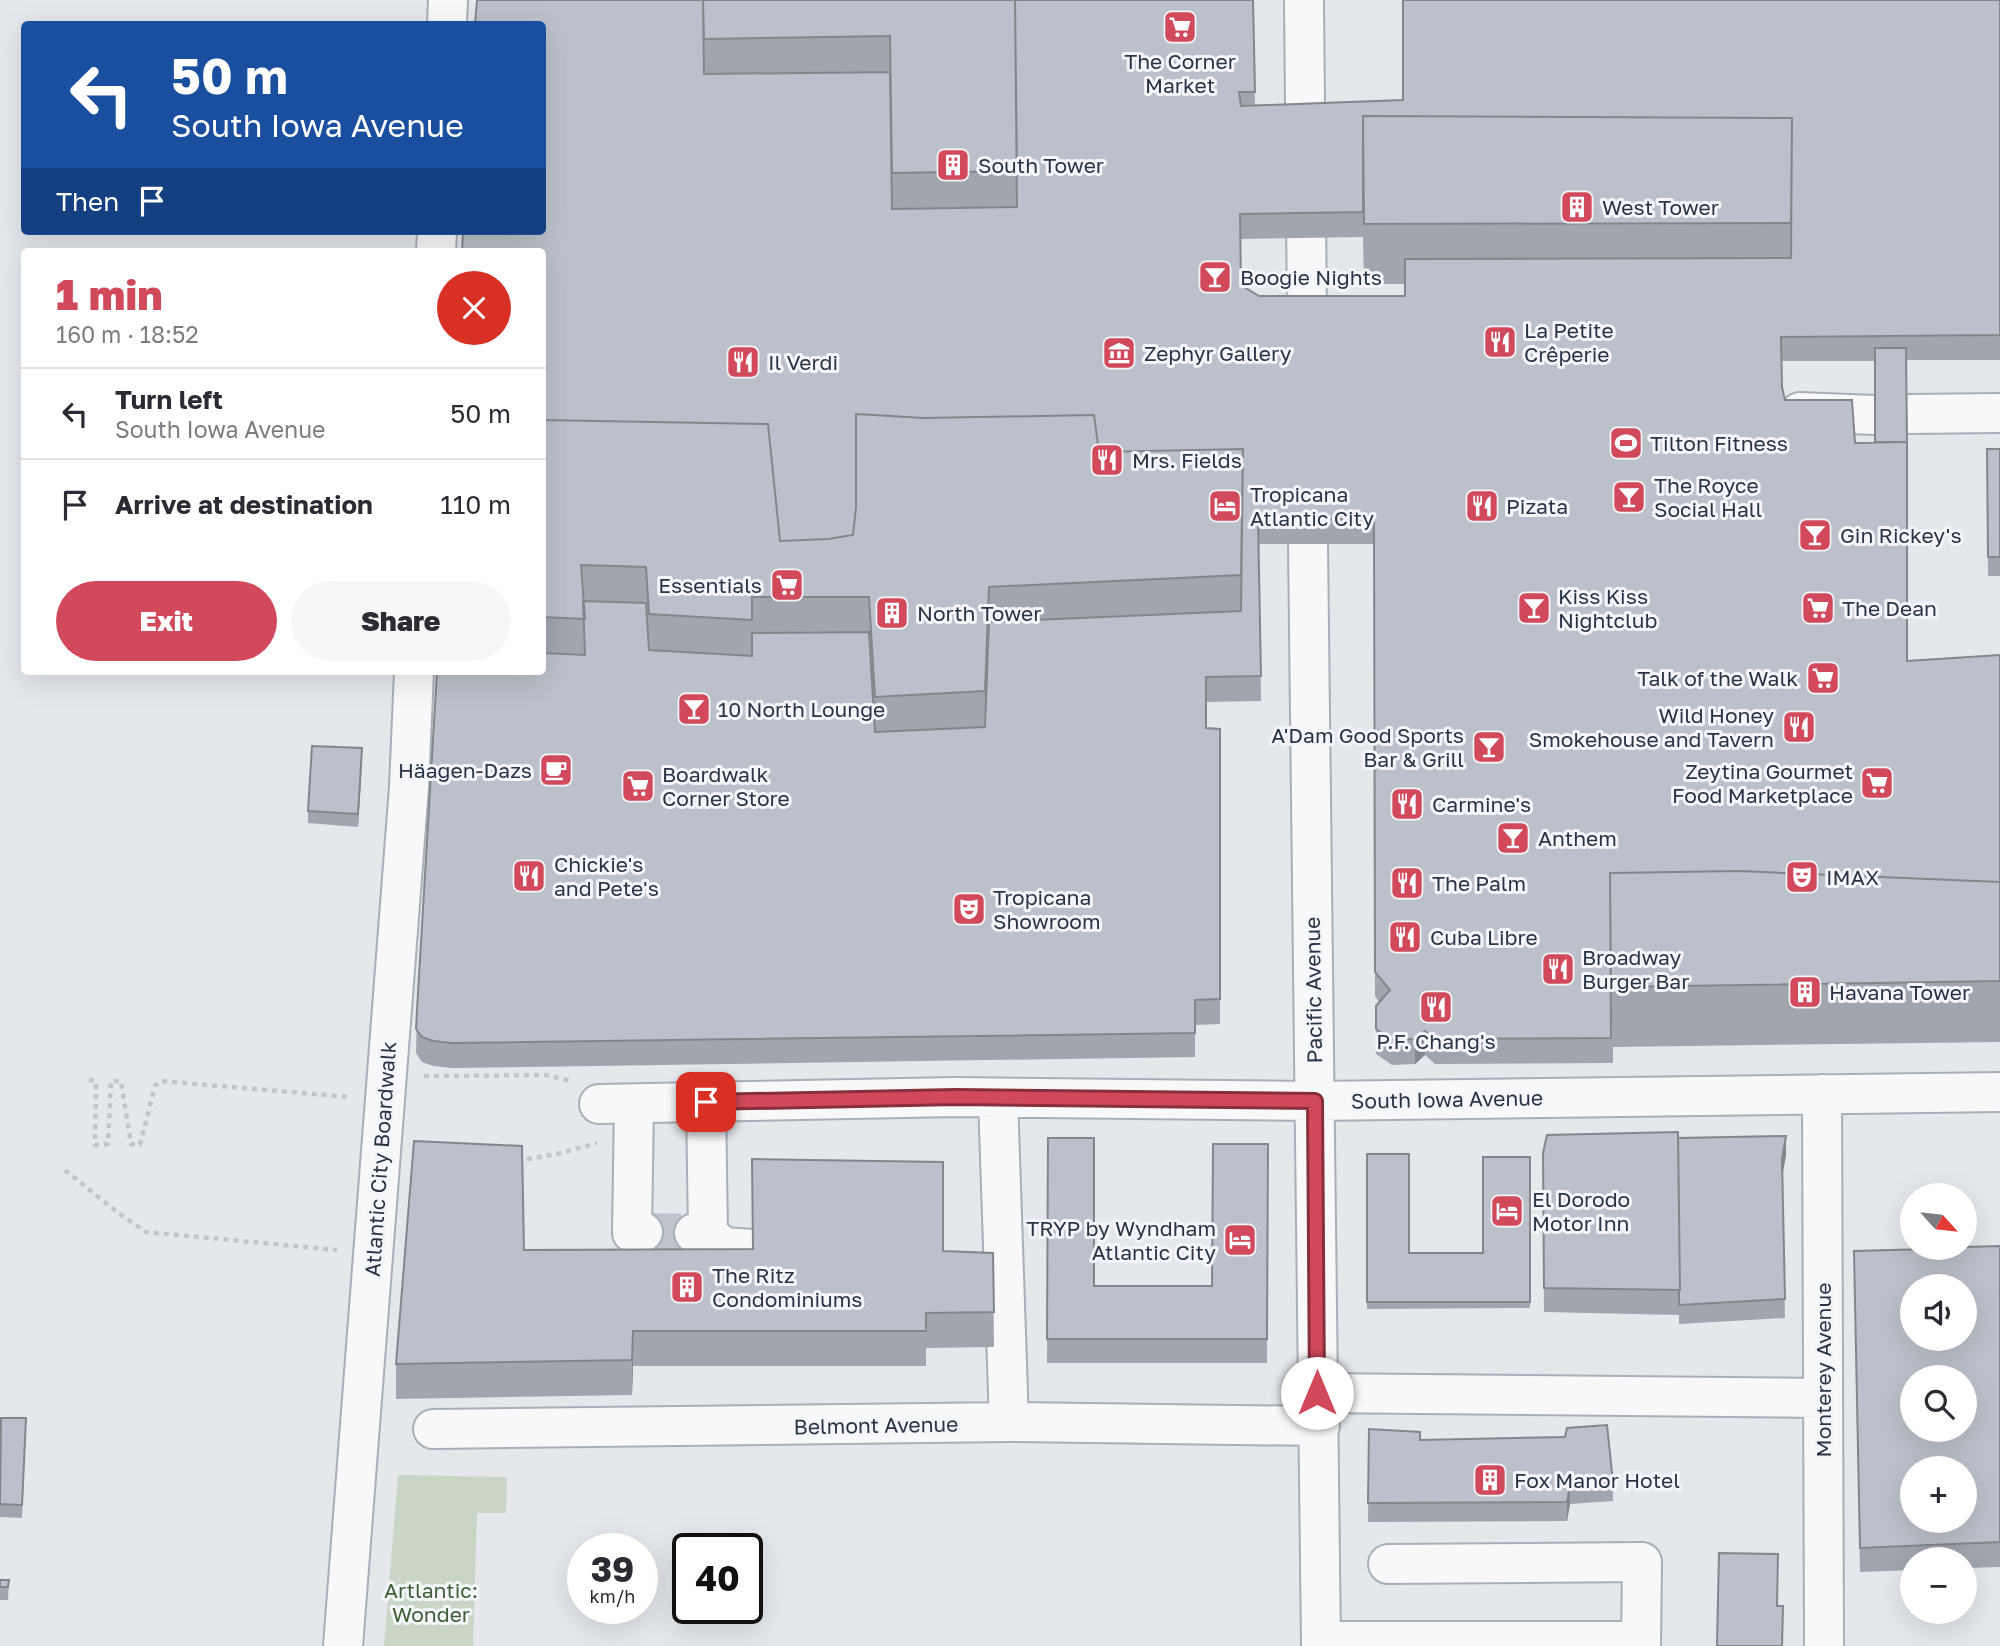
<!DOCTYPE html>
<html lang="en">
<head>
<meta charset="utf-8">
<style>
	body { margin:0; font-family:"Golos Text",sans-serif; background:#f7f7f7; color:#2b2b33; height:100vh; display:flex; flex-direction:column; font-size:26px; white-space:nowrap }
	* { box-sizing:border-box; margin:0 }
	p { font-size:23px; color:#7c7c81 }
	.icon { flex:none; width:38px; height:38px; fill:none; stroke:currentColor; stroke-width:2; stroke-linecap:round; stroke-linejoin:round }
	.map { position:relative; flex:1; overflow:hidden }
	.panel { position:absolute; left:21px; top:248px; width:525px; height:427px; display:flex; flex-direction:column; background:#fff; border-radius:7px; box-shadow:0 7px 28px #0002 }
	.panel>* { flex:none }
	.guide { position:absolute; left:21px; top:21px; width:525px; height:214px; border-radius:7px; box-shadow:0 7px 28px #0002; background:#1a4fa0; color:#fff; overflow:hidden }
	.needle { width:46px; rotate:117deg }
	.fabs { position:absolute; left:1900px; top:1183px; display:grid; gap:14px }
	.fabs a { display:grid; place-items:center; width:77px; height:77px; border-radius:50%; background:#fff; box-shadow:0 7px 28px #0002; font-size:35px }
	.speed { position:absolute; left:567px; top:1533px; display:flex; gap:14px; font-size:35px; font-weight:700; text-align:center }
	.speed>* { display:grid; place-content:center; width:91px; height:91px; border-radius:50%; background:#fff; box-shadow:0 7px 28px #0002; line-height:1 }
	.speed small { font-size:18px; font-weight:400 }
	.speed .limit { border:4px solid #111; border-radius:10px; background:#fff; color:#111 }
	.pin { position:absolute; display:grid; place-items:center; width:60px; height:60px; color:#fff; margin:-30px; border-radius:14px; box-shadow:0 4px 10px #0006 }
	.me { position:absolute; width:77px; margin:-38px; rotate:0deg; stroke-linejoin:round; filter:drop-shadow(0 0 5px #0008) }
	.turn { display:flex; align-items:center; gap:24px; height:147px; padding:0 35px; font-size:32px }
	.turn .icon { width:91px; height:91px; stroke-width:2.5 }
	.turn b { display:block; font-size:49px; line-height:60px }
	.then { display:flex; align-items:center; height:66px; padding:0 35px; background:#0003; gap:14px; font-size:26px }
	.round { display:grid; place-items:center; flex:none; width:74px; height:74px; border-radius:37px; background:#f7f7f7 }
	.headline { display:flex; align-items:center; justify-content:space-between; height:119px; padding:0 35px }
	h1 { font-size:42px; font-weight:800; line-height:52px; color:#d1495b }
	.button { display:flex; gap:14px; margin-top:auto; padding:14px 35px }
	.button a { flex:1; height:80px; border-radius:42px; background:#d1495b; color:#fff; font-size:28px; font-weight:800; line-height:80px; text-align:center }
	.button a+a { background:#f7f7f7; color:#2b2b33 }
	ul { padding:0; list-style:none }
	li { display:flex; align-items:center; gap:21px; height:91px; padding:0 35px; border-top:2px solid #e1e1e2 }
	li div { flex:1 }
	li b { display:block; font-size:26px }
	li em { font-style:normal }
	.map>svg:first-child { display:block }
</style>
</head>
<body>
<div class="map">
<svg width="2000" height="1646" viewBox="0 0 2000 1646">
	<rect width="100%" height="100%" fill="#e4e7ec"/>
	<path fill="#c9d6c5" d="M398,1475l109,2 -1,36h-29l-4,133h-89z"/>
	<g fill="none" stroke-linecap="round" stroke-linejoin="round">
		<path stroke="#bfc3cb" stroke-width="38" stroke-dasharray="38 19" stroke-linecap="butt" d="M643,1232l51,1"/>
		<defs>
			<path id="minor" d="M1304,0l3,320
				M447,24l1,-24
				M436,252l1,-21
				M1800,412l75,3
				M1907,414l93,-1
				M1308,544l13,1102
				M1822,1094l2,552
				M998,1098l11,324
				M599,1104l357,-7 359,4 685,-9
				M634,1104l-2,129 11,-1
				M694,1233l14,1 -2,-132
				M708,1234l16,13 29,2
				M1317,1393l506,5
				M433,1429l576,-7 311,4
				M1388,1564l254,-2 -1,84
				M1321,1641h320
				M343,1646l66,-859 5,-115"/>
		</defs>
		<use href="#minor" stroke="#a9aeb7" stroke-width="42"/>
		<path stroke="#c2c5cb" stroke-width="4.5" stroke-dasharray="5 5" stroke-linecap="butt" d="M424,1076l122,-1 26,6
			M89,1080l7,1 -1,64 13,-1 3,-63h10l10,63 9,1 15,-59 6,-5 188,16
			M517,1161l44,-8 36,-10
			M65,1170l52,42 29,20 191,18"/>
		<use href="#minor" stroke="#f7f8fa" stroke-width="38"/>
	</g>
	<path fill="#a1a5ae" fill-rule="evenodd" d="M477,0h776l2,106 148,-6 597,-100v360h-94l1,301 93,-6v387l-387,5v16l-178,1 -10,-9 -10,9 -23,1 -16,-11v-48l3,-4 -4,-6 -1,-452h-115l2,157 -55,1v26l14,1v295l-25,1v32l-743,11 -19,-2 -11,-4 -6,-9 1,-43 125,-338v-420zM1363,237l1,47h41v12h-146l-18,-11 -1,-46zM1782,361h93v81l-20,1 -70,-43 -3,-13z
		M1987,449h13v127h-12z
		M362,761l-4,66 -50,-4v-12z
		M1048,1138l46,148h118l56,-142 -1,219h-220z
		M1678,1138l108,17 -4,21 3,142 -106,6v-9l-135,-3 -1,-159z
		M1367,1154l42,99h74l47,-96v151l-163,1z
		M2000,1246v321l-35,1v-9h-52v11l-53,2 -6,-297z
		M524,1250l419,1 50,2 1,94 -68,1v18h-293l-1,29 -236,4v-35z
		M1369,1429l51,11 145,-3 48,45v19l-43,3 -3,17 -199,1z
		M26,1431l-4,87 -22,-1v-79z
		M0,1580h9l-1,20h-8z"/>
	<path fill="#83868d" d="M989,587v60l-4,104v-60z
		M362,748v13l-4,66v-13z
		M1425,1031v24l-10,9v-25z
		M1786,1136v19l-4,23v-19z
		M633,1331v35l-1,29v-35z
		M1570,1485v19l-3,17v-19z"/>
	<path fill="#bbc0ca" stroke="#83868d" stroke-width="2" fill-rule="evenodd" d="M477,0h226l1,74 186,-2 2,137 125,-2 -2,-207h238l2,92h-16l2,14 162,-6v-100h597v335l-219,2 1,50 3,13h67l3,43 52,-1v219l93,-6v227l-261,-11 -129,2 1,165 -176,1 -10,-8 -10,8 -23,1 -16,-11v-23l14,-16 -15,-18 -1,-453h-116l3,157 -55,1v51l14,1v270l-25,1v33l-743,10 -19,-2 -11,-4 -6,-8 1,-19 20,-338h105v-19l43,2 -2,-54 63,2 3,47 103,6v-23l117,-1 6,100 110,-5 4,-105 252,-11 2,-162 -144,3 -5,-37 -170,3 -68,-4v93l-3,28 -25,4 -48,2 -12,-117 -226,-4v-168h-80l1,-21h79v-207h-67zM1363,116l429,2 -1,140 -386,1v37h-146l-18,-11 -1,-71 123,-2z
		M703,0h312l2,171 -125,2 -2,-137 -186,3z
		M1363,116l429,2 -1,105 -427,1z
		M1875,348h31l1,94h-32z
		M856,414l68,4 170,-3 5,37 144,-3 -2,126 -252,12 -4,104 -110,6 -6,-100h-117v23l-103,-6 -3,-47 -65,-2 4,54 -43,-2v-197l226,4 12,117 48,-2 25,-4 3,-28z
		M1987,449h13v108h-12z
		M312,746l50,2 -4,66 -50,-3z
		M1739,871l261,11v99l-389,6 -1,-114z
		M1678,1132l2,158 -136,-2 -1,-135 4,-18z
		M1786,1136l-4,23 3,140 -106,6v-15h1l-2,-152z
		M1048,1138h46v148h118l1,-142h55l-1,195h-220z
		M414,1141l108,5 2,104 229,-1 -1,-90 191,3v89l50,2 1,59 -68,1v18h-293l-1,29 -236,4z
		M1367,1154h42v99h74v-96h47v145h-163z
		M2000,1246v296l-140,6 -6,-297 111,-3v-1zM1913,1286h52v53h-52zM1913,1377h52v53h-52zM1913,1468h52v53h-52z
		M1,1418h25l-4,87 -22,-1z
		M1607,1425l6,57 -43,3 -3,17 -199,1 1,-74 51,3v8l145,-3 2,-9z
		M1719,1553l59,1 -1,52h6l-1,40h-65z
		M0,1580h9l-1,7h-8z"/>
	<g fill="none" stroke-linecap="round" stroke-linejoin="round">
		<defs>
			<path id="route" d="M706,1102l250,-5 359,4 2,292"/>
		</defs>
		<use href="#route" stroke="#882f3b" stroke-width="18"/>
		<use href="#route" stroke="#d1495b" stroke-width="12"/>
	</g>
	<defs>
		<symbol id="supermarket-square" viewBox="-11 -11 22 22"><rect x="-9" y="-9" width="18" height="18" rx="4" fill="#d1495b" stroke="#f4f6f9"/><path d="M-6-5.5h2.5l.6 2H6L4.5 2H-2.5L-4.4-4H-6ZM-1.5 3.2a1.3 1.3 0 1 0 .1 0ZM3 3.2a1.3 1.3 0 1 0 .1 0Z" fill="#fff"/></symbol>
		<symbol id="building-square" viewBox="-11 -11 22 22"><rect x="-9" y="-9" width="18" height="18" rx="4" fill="#d1495b" stroke="#f4f6f9"/><path d="M-4-6H4V6H1V3H-1V6H-4ZM-2.5-4.3h1.7v1.8h-1.7ZM.8-4.3h1.7v1.8H.8ZM-2.5-1h1.7V.8h-1.7ZM.8-1h1.7V.8H.8Z" fill="#fff"/></symbol>
		<symbol id="bar-square" viewBox="-11 -11 22 22"><rect x="-9" y="-9" width="18" height="18" rx="4" fill="#d1495b" stroke="#f4f6f9"/><path d="M-6-5H6L.8 .8V4.5H3.5V6h-7V4.5H-.8V.8Z" fill="#fff"/></symbol>
		<symbol id="restaurant-square" viewBox="-11 -11 22 22"><rect x="-9" y="-9" width="18" height="18" rx="4" fill="#d1495b" stroke="#f4f6f9"/><path d="M-5-6h1v4h1v-4h1v4h1v-4h1v5L-1.5 .5V6h-2V.5L-5-1ZM5-6V6H3V1.5H1.5Q1.5-4 5-6Z" fill="#fff"/></symbol>
		<symbol id="museum-square" viewBox="-11 -11 22 22"><rect x="-9" y="-9" width="18" height="18" rx="4" fill="#d1495b" stroke="#f4f6f9"/><path d="M0-6L6-3V-2H-6V-3ZM-5-1h2V3h-2ZM-1-1h2V3h-2ZM3-1h2V3H3ZM-6 4H6V6H-6Z" fill="#fff"/></symbol>
		<symbol id="stadium-square" viewBox="-11 -11 22 22"><rect x="-9" y="-9" width="18" height="18" rx="4" fill="#d1495b" stroke="#f4f6f9"/><path d="M0-5a6.5 5 0 1 0 0 10a6.5 5 0 1 0 0-10ZM-3.5-1.8h7v3.6h-7Z" fill="#fff"/></symbol>
		<symbol id="hotel-square" viewBox="-11 -11 22 22"><rect x="-9" y="-9" width="18" height="18" rx="4" fill="#d1495b" stroke="#f4f6f9"/><path d="M-6-4.5h1.5V1H6V5H4.5V3h-9V5H-6ZM-4 0a1.8 1.8 0 1 1 3.6 0ZM.5 0V-2.5h3Q6-2.5 6 0Z" fill="#fff"/></symbol>
		<symbol id="cafe-square" viewBox="-11 -11 22 22"><rect x="-9" y="-9" width="18" height="18" rx="4" fill="#d1495b" stroke="#f4f6f9"/><path d="M-5.5-4.5H6V0H3Q3 3.5 0 3.5H-2.5Q-5.5 3.5-5.5 0ZM3-3.2v2h1.7v-2ZM-6 4.5H4V6H-6Z" fill="#fff"/></symbol>
		<symbol id="theatre-square" viewBox="-11 -11 22 22"><rect x="-9" y="-9" width="18" height="18" rx="4" fill="#d1495b" stroke="#f4f6f9"/><path d="M-5-5.5Q0-4 5-5.5V0Q5 5 0 6Q-5 5-5 0ZM-3.3-2.5H-1v1.5H-3.3ZM1-2.5H3.3v1.5H1ZM-2.8 1Q0 5.5 2.8 1Z" fill="#fff"/></symbol>
	</defs>
	<g fill-rule="evenodd">
		<use href="#supermarket-square" x="1161" y="8" width="38" height="38"/>
		<use href="#building-square" x="934" y="146" width="38" height="38"/>
		<use href="#building-square" x="1558" y="188" width="38" height="38"/>
		<use href="#bar-square" x="1196" y="258" width="38" height="38"/>
		<use href="#restaurant-square" x="1481" y="323" width="38" height="38"/>
		<use href="#museum-square" x="1100" y="334" width="38" height="38"/>
		<use href="#restaurant-square" x="724" y="343" width="38" height="38"/>
		<use href="#stadium-square" x="1607" y="424" width="38" height="38"/>
		<use href="#restaurant-square" x="1088" y="441" width="38" height="38"/>
		<use href="#bar-square" x="1610" y="478" width="38" height="38"/>
		<use href="#hotel-square" x="1206" y="487" width="38" height="38"/>
		<use href="#restaurant-square" x="1463" y="487" width="38" height="38"/>
		<use href="#bar-square" x="1796" y="516" width="38" height="38"/>
		<use href="#supermarket-square" x="768" y="566" width="38" height="38"/>
		<use href="#bar-square" x="1515" y="589" width="38" height="38"/>
		<use href="#supermarket-square" x="1799" y="589" width="38" height="38"/>
		<use href="#building-square" x="873" y="594" width="38" height="38"/>
		<use href="#supermarket-square" x="1804" y="659" width="38" height="38"/>
		<use href="#bar-square" x="675" y="690" width="38" height="38"/>
		<use href="#restaurant-square" x="1780" y="708" width="38" height="38"/>
		<use href="#bar-square" x="1470" y="728" width="38" height="38"/>
		<use href="#cafe-square" x="537" y="751" width="38" height="38"/>
		<use href="#supermarket-square" x="1858" y="764" width="38" height="38"/>
		<use href="#supermarket-square" x="619" y="767" width="38" height="38"/>
		<use href="#restaurant-square" x="1388" y="785" width="38" height="38"/>
		<use href="#bar-square" x="1494" y="819" width="38" height="38"/>
		<use href="#restaurant-square" x="510" y="857" width="38" height="38"/>
		<use href="#theatre-square" x="1783" y="858" width="38" height="38"/>
		<use href="#restaurant-square" x="1388" y="864" width="38" height="38"/>
		<use href="#theatre-square" x="950" y="890" width="38" height="38"/>
		<use href="#restaurant-square" x="1386" y="918" width="38" height="38"/>
		<use href="#restaurant-square" x="1539" y="950" width="38" height="38"/>
		<use href="#building-square" x="1786" y="973" width="38" height="38"/>
		<use href="#restaurant-square" x="1417" y="988" width="38" height="38"/>
		<use href="#hotel-square" x="1488" y="1192" width="38" height="38"/>
		<use href="#hotel-square" x="1221" y="1221" width="38" height="38"/>
		<use href="#building-square" x="668" y="1268" width="38" height="38"/>
		<use href="#building-square" x="1471" y="1461" width="38" height="38"/>
	</g>
	<g text-anchor="middle" dominant-baseline="central" stroke-width="6" stroke-linejoin="round" paint-order="stroke">
		<g font-size="21" fill="#2b3445" stroke="#f4f6f9" text-anchor="start">
			<text x="1180" y="61" text-anchor="middle">The Corner<tspan x="1180" dy="24">Market</tspan></text>
			<text x="978" y="165">South Tower</text>
			<text x="1602" y="207">West Tower</text>
			<text x="1240" y="277">Boogie Nights</text>
			<text x="1524" y="330">La Petite<tspan x="1524" dy="24">Crêperie</tspan></text>
			<text x="1144" y="353">Zephyr Gallery</text>
			<text x="768" y="362">Il Verdi</text>
			<text x="1650" y="443">Tilton Fitness</text>
			<text x="1132" y="460">Mrs. Fields</text>
			<text x="1654" y="485">The Royce<tspan x="1654" dy="24">Social Hall</tspan></text>
			<text x="1250" y="494">Tropicana<tspan x="1250" dy="24">Atlantic City</tspan></text>
			<text x="1506" y="506">Pizata</text>
			<text x="1840" y="535">Gin Rickey's</text>
			<text x="762" y="585" text-anchor="end">Essentials</text>
			<text x="1558" y="596">Kiss Kiss<tspan x="1558" dy="24">Nightclub</tspan></text>
			<text x="1842" y="608">The Dean</text>
			<text x="917" y="613">North Tower</text>
			<text x="1798" y="678" text-anchor="end">Talk of the Walk</text>
			<text x="718" y="709">10 North Lounge</text>
			<text x="1774" y="715" text-anchor="end">Wild Honey<tspan x="1774" dy="24">Smokehouse and Tavern</tspan></text>
			<text x="1464" y="735" text-anchor="end">A'Dam Good Sports<tspan x="1464" dy="24">Bar &amp; Grill</tspan></text>
			<text x="532" y="770" text-anchor="end">Häagen-Dazs</text>
			<text x="1853" y="771" text-anchor="end">Zeytina Gourmet<tspan x="1853" dy="24">Food Marketplace</tspan></text>
			<text x="662" y="774">Boardwalk<tspan x="662" dy="24">Corner Store</tspan></text>
			<text x="1432" y="804">Carmine's</text>
			<text x="1538" y="838">Anthem</text>
			<text x="554" y="864">Chickie's<tspan x="554" dy="24">and Pete's</tspan></text>
			<text x="1826" y="877">IMAX</text>
			<text x="1432" y="883">The Palm</text>
			<text x="993" y="897">Tropicana<tspan x="993" dy="24">Showroom</tspan></text>
			<text x="1430" y="937">Cuba Libre</text>
			<text x="1582" y="957">Broadway<tspan x="1582" dy="24">Burger Bar</tspan></text>
			<text x="1829" y="992">Havana Tower</text>
			<text x="1436" y="1041" text-anchor="middle">P.F. Chang's</text>
			<text x="1532" y="1199">El Dorodo<tspan x="1532" dy="24">Motor Inn</tspan></text>
			<text x="1216" y="1228" text-anchor="end">TRYP by Wyndham<tspan x="1216" dy="24">Atlantic City</tspan></text>
			<text x="712" y="1275">The Ritz<tspan x="712" dy="24">Condominiums</tspan></text>
			<text x="1514" y="1480">Fox Manor Hotel</text>
		</g>
		<g font-size="21" fill="#2b3445" stroke="#f4f6f9">
			<text transform="translate(1313 990) rotate(-91)">Pacific Avenue</text>
			<text transform="translate(1447 1099) rotate(-1)">South Iowa Avenue</text>
			<text transform="translate(380 1159) rotate(-86)">Atlantic City Boardwalk</text>
			<text transform="translate(1823 1370) rotate(-90)">Monterey Avenue</text>
			<text transform="translate(876 1425) rotate(-1)">Belmont Avenue</text>
		</g>
		<g font-size="21" fill="#3f6138" stroke="#f4f6f9">
			<text x="431" y="1590">Artlantic:<tspan x="431" dy="24">Wonder</tspan></text>
		</g>
	</g>
</svg>
<div class="fabs">
<a><svg class="needle" viewBox="-14 -14 28 28"><path d="M0-13l5 13h-10z" fill="#e53935"/><path d="M0 13l5-13h-10z" fill="#7c7c81"/></svg></a>
<a><svg class="icon" aria-label="sound" viewBox="0 0 24 24"><path d="M4 9h4l5-4v14l-5-4H4zM17 9q2 3 0 6"/></svg></a>
<a><svg class="icon" aria-label="search" viewBox="0 0 24 24"><circle cx="10" cy="10" r="6"/><path d="M15 15l6 6"/></svg></a>
<a>+</a>
<a>−</a>
</div>
<div class="speed"><div>39<small>km/h</small></div><div class="limit">40</div></div>
<div class="pin" style="left:706px;top:1102px;background:#d93025"><svg class="icon" aria-label="arrive" viewBox="0 0 24 24"><path d="M6 21V4h12l-3 4 3 4H6"/></svg></div>
<svg class="me" style="left:1317px;top:1393px" viewBox="-20 -20 40 40"><circle r="19" fill="#fff"/><path d="M0-13L10 11 0 6-10 11z" fill="#d1495b"/></svg>
<div class="guide">
<div class="turn"><svg class="icon" aria-label="left" viewBox="0 0 24 24"><path d="M17 20v-9H6M10 6l-5 5 5 5"/></svg><div><b>50 m</b>South Iowa Avenue</div></div>
<div class="then">Then<svg class="icon" aria-label="arrive" viewBox="0 0 24 24"><path d="M6 21V4h12l-3 4 3 4H6"/></svg></div>
</div>
<section class="panel">
<div class="headline"><div><h1>1 min</h1><p>160 m · 18:52</p></div><a class="round" style="background:#d93025;color:#fff"><svg class="icon" aria-label="close" viewBox="0 0 24 24"><path d="M6 6l12 12M18 6L6 18"/></svg></a></div>
<ul>
<li><svg class="icon" aria-label="left" viewBox="0 0 24 24"><path d="M17 20v-9H6M10 6l-5 5 5 5"/></svg><div><b>Turn left</b><p>South Iowa Avenue</p></div><em>50 m</em></li>
<li><svg class="icon" aria-label="arrive" viewBox="0 0 24 24"><path d="M6 21V4h12l-3 4 3 4H6"/></svg><div><b>Arrive at destination</b></div><em>110 m</em></li>
</ul>
<div class="button"><a>Exit</a><a>Share</a></div>
</section>
</div>
</body>
</html>
